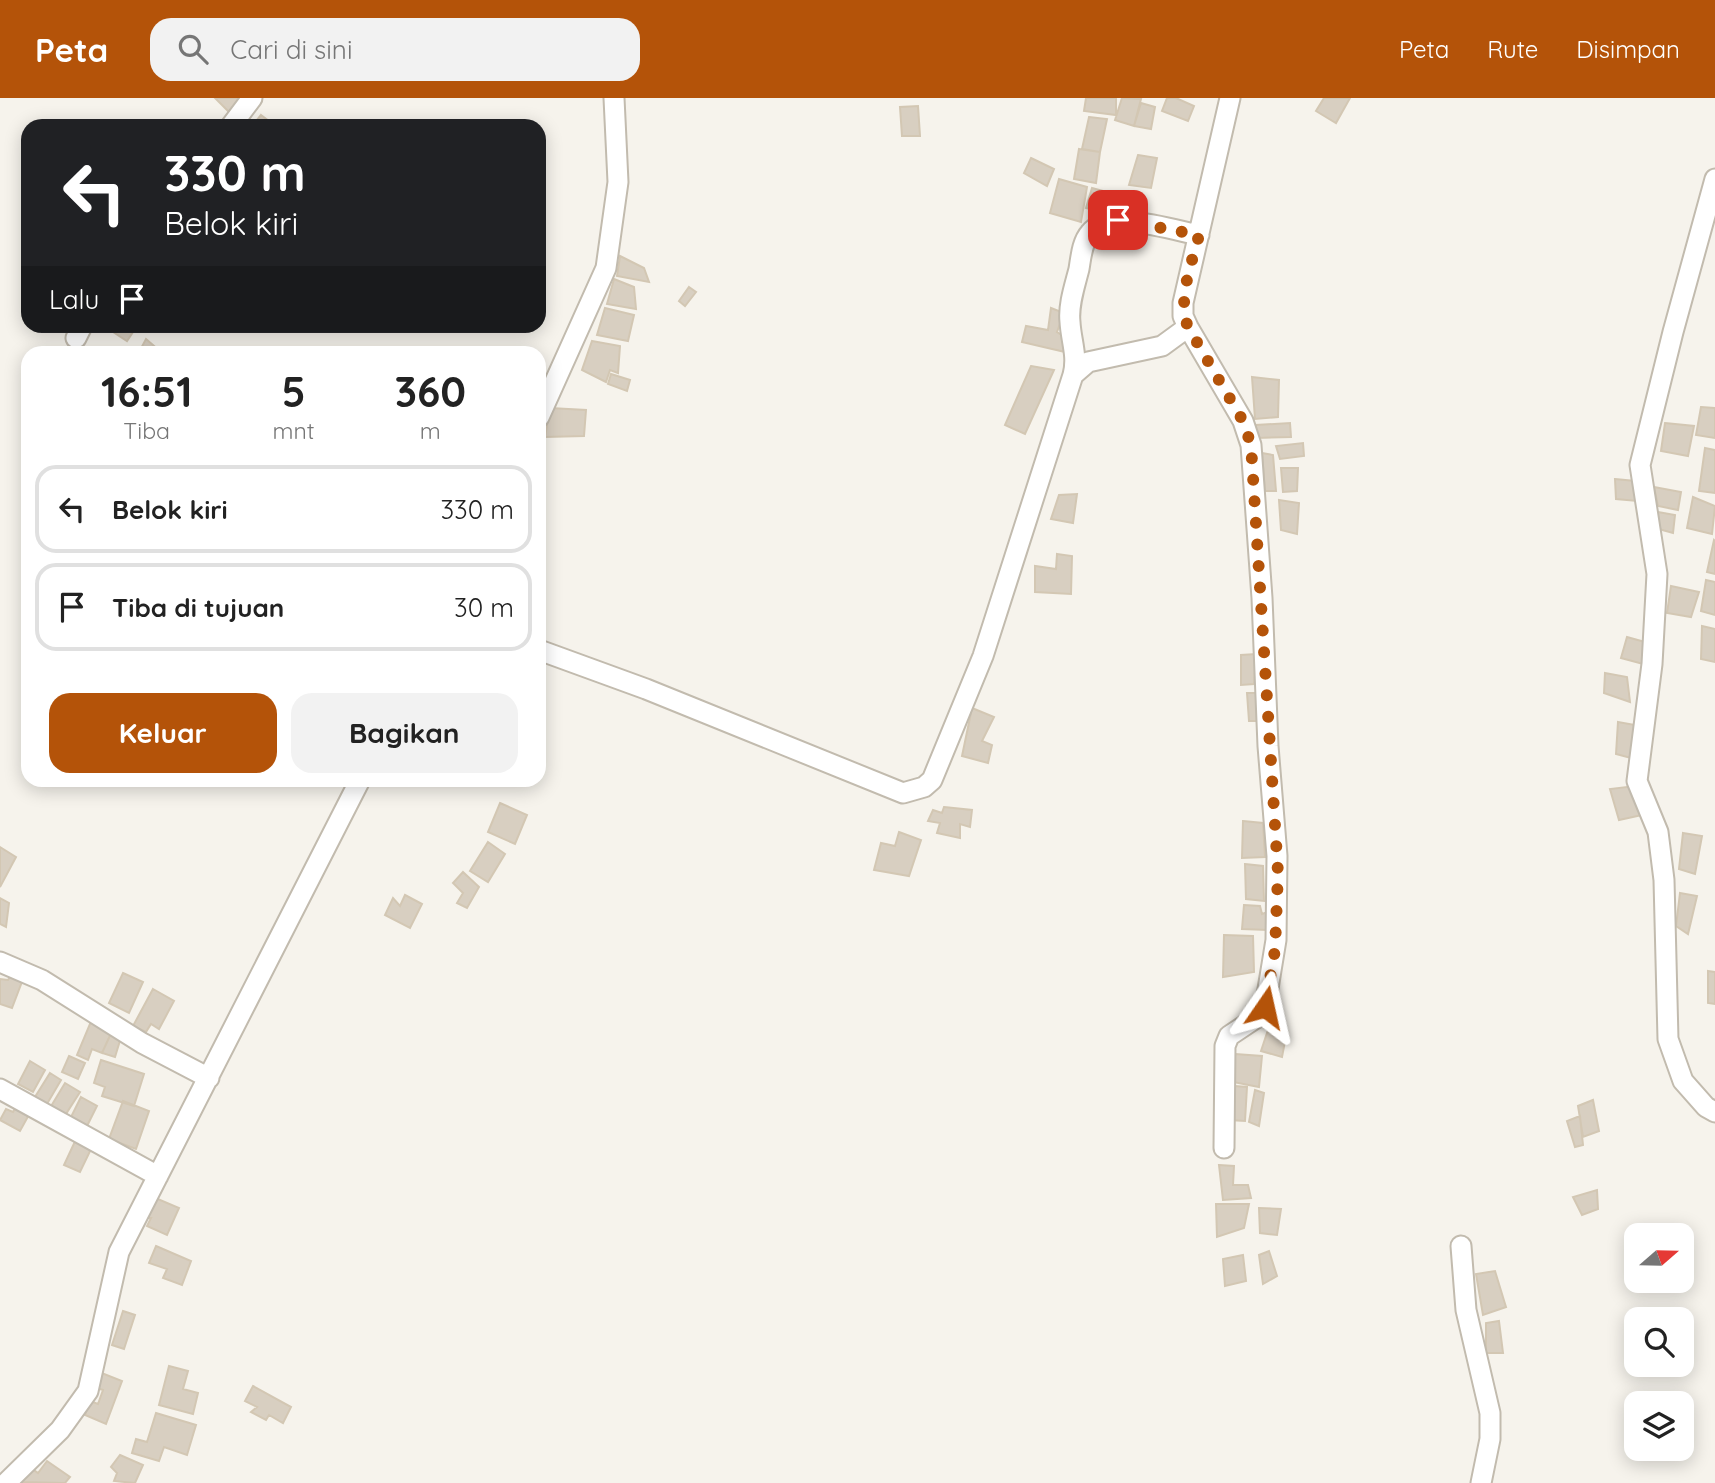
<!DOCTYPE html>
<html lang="id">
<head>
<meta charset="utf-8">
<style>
	body { margin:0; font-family:Quicksand,sans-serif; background:#f2f2f2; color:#222; height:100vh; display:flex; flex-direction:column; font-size:26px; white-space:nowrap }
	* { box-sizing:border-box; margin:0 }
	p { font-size:23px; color:#767676 }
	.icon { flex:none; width:38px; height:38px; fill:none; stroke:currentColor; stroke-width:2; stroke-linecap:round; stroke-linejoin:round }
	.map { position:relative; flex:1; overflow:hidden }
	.panel { position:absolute; left:21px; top:248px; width:525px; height:441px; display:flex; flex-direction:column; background:#fff; border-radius:21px; box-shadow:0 4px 18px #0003 }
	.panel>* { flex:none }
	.guide { position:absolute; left:21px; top:21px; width:525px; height:214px; border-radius:21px; box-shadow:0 4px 18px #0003; background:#202124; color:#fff; overflow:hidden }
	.needle { width:46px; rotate:70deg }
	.controls { position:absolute; left:1624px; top:1125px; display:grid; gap:14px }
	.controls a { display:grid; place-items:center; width:70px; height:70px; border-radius:14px; background:#fff; box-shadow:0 4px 18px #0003; font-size:35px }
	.pin { position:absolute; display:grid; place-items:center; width:60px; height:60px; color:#fff; margin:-30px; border-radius:14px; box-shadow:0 4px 10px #0006 }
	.me { position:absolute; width:77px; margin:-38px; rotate:11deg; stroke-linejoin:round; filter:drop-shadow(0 0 5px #0008) }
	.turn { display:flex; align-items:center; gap:24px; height:147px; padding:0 28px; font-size:32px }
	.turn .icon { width:91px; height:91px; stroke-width:2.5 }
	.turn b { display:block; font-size:49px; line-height:60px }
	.then { display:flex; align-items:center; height:66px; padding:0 28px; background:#0003; gap:14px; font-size:26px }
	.eta { display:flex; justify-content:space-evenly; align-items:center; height:119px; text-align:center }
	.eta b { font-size:42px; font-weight:700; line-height:49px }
	.cta { display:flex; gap:14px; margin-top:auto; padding:14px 28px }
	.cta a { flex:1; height:80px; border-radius:21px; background:#b45309; color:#fff; font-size:28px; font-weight:700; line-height:80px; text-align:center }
	.cta a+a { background:#f2f2f2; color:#222 }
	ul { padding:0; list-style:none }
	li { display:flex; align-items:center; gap:21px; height:88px; margin:0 14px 10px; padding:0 14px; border:4px solid #e0e0e0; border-radius:21px }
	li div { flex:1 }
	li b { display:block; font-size:26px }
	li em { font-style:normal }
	header { display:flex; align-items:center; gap:42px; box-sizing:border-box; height:98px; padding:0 35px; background:#b45309; color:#fff }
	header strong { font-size:33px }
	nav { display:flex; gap:38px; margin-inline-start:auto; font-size:24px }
	.search { width:490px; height:63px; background:#f2f2f2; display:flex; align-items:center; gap:18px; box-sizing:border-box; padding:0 24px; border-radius:21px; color:#767676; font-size:26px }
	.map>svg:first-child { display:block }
</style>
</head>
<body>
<header>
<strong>Peta</strong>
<div class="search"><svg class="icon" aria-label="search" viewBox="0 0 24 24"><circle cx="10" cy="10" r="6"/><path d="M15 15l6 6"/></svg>Cari di sini</div>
<nav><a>Peta</a><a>Rute</a><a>Disimpan</a></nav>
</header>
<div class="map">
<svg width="1715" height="1385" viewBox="0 0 1715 1385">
	<rect width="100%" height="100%" fill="#f6f3ec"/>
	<path fill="#d8cfc1" stroke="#d3c7b3" stroke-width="2" d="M215,0h32l-16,16z
		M1086,0h30v17l-32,-4z
		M1122,0l19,1 -7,27 -19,-6z
		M1167,0h9l18,8 -6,15 -26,-10z
		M1324,0h26l-14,25 -20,-12z
		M1141,5l14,4 -4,22 -17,-3z
		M918,8l2,30h-18l-2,-29z
		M261,17l12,9 -1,2h-20z
		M1089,19l18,2 -7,33 -18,-3z
		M1079,51l21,3 -4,31 -22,-4z
		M1138,57l19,3 -6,30 -22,-3z
		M1031,60l23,11 -7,17 -23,-13z
		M1059,81l28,8 -6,35 -31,-9z
		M1092,90l22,6 -4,19 -24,-5z
		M620,158l24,12 5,14 -32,-6z
		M614,181l20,8 2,22 -29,-5z
		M689,189l7,5 -11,14 -6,-5z
		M605,210l29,7 -6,26 -31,-6z
		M1051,210l13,5 -7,19 11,7 -3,13 -43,-10 4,-16 22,4z
		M112,228h25l-10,15 -17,-11z
		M146,241l15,13v2h-23z
		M592,243l28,5 -2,27 -8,-3 -4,12 -24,-12z
		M1031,268l23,4 -29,64 -20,-9z
		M611,276l19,6 -3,11 -19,-7z
		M1252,279l27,3 -1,37 -23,2z
		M1701,309l14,1v30l-19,-3z
		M550,310l36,2 -2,26 -39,1z
		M1290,325l1,14 -35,1v-13z
		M1665,325l29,3 -6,30 -27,-5z
		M1303,345l1,13 -24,3 -4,-13z
		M1705,350l10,2v43l-16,-2z
		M1262,355l11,2 3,36h-11z
		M1281,370h17l-1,23 -14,1z
		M1615,381l20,2 2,20 -21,-2z
		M1654,389l27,5 -3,18 -20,-4z
		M1077,396l-4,29 -22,-4 8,-24z
		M1693,399l22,9 -3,28 -25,-6z
		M1279,402l20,3 -2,31 -16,-4z
		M1658,414l17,3 -2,18 -18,-5z
		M1714,442l1,1v33l-8,-2z
		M1057,456l15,2 -1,38 -36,-2v-26l21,3z
		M1706,482l9,2v33l-14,-4z
		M1671,488l28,6 -8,25 -24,-4z
		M1702,528l13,3v33l-14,-3z
		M1627,539l25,7 -5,21 -26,-7z
		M1256,556l-2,30 -13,1v-30z
		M1605,575l22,4 3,25 -26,-9z
		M1247,595h10l2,28h-10z
		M972,610l22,9 -12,24 10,4 -4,18 -26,-7z
		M1618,624l17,3 -4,33 -15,-4z
		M1635,688l7,29 -23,5 -9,-31z
		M500,705l27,12 -12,29 -27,-12z
		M944,709l28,3 -2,17 -10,-3v14l-23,-5 3,-10 -12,-2 5,-11 9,3z
		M1243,723l20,2 2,34 -23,1z
		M899,734l22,8 -12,36 -35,-6 7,-27 14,3z
		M1683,735l19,3 -7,38 -16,-5z
		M488,744l17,12 -17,28 -18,-11z
		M0,749l16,10 -16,30z
		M1245,766l18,2 1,35 -18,-2z
		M463,774l16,15 -12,21 -10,-5 6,-10 -10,-10z
		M1680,795l17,3 -9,38 -12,-8z
		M405,797l17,9 -12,24 -25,-13 8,-17 7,8z
		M0,800l9,5 -3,24 -6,-3z
		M1244,807l16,1 2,8 9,-3 -3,19 -26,-1z
		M1224,837l29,1 1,36 -31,5z
		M1708,873l7,1v32l-7,-1z
		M123,875l20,9 -14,31 -20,-10z
		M11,877l12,4 -11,29 -12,-4v-25l8,1z
		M153,891l21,12 -15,28 -8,-5 -5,8 -13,-6z
		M92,921l21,10 -11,24 -10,-4 -4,11 -11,-5z
		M1269,929l18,4 -5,26 -21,-6z
		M113,931l9,5 -7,23 -13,-4z
		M1235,956l27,2 -3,31 -26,-5z
		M69,958l16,7 -7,16 -16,-7z
		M101,962l43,14 -10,32 -32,-10 3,-9 -11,-4z
		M30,963l15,9 -12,22 -15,-8z
		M50,975l11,7 -14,24 -12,-7z
		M65,985l15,9 -16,25 -14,-9z
		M1235,988l12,1 -2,34 -16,-1z
		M1255,992l9,3 -5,33 -10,-4z
		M81,999l16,9 -11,22 -16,-9z
		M1593,1002l6,31 -16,6 -5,-31z
		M123,1003l26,10 -13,38 -27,-10z
		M18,1005l13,8 -11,20 -20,-11 6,-11 7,3z
		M1580,1018l3,29 -8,2 -8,-26z
		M77,1039l16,8 -13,27 -16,-7z
		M1219,1067l15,1 -1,19h15l3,13 -28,2z
		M1597,1092l1,19 -16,6 -9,-18z
		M153,1099l26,11 -12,27 -20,-9 4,-8h-7z
		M1216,1106h33l-5,24 -27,9z
		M1259,1110l22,1 -4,26 -17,-2z
		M156,1148l35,15 -9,24 -19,-7 4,-9 -18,-6z
		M1269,1153l8,25 -14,8 -4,-29z
		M1243,1157l3,26 -21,5 -2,-27z
		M1495,1173l11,36 -23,8 -7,-41z
		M123,1213l12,4 -11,34 -12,-4z
		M1499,1223l4,32h-17v-30z
		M169,1268l19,5 -5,18 15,4 -5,21 -34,-9z
		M99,1274l23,9 -16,43 -21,-9 5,-14 8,3 5,-14 -10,-3z
		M253,1288l38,21 -8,16 -14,-8 -3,5 -15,-8 6,-5 -12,-6z
		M156,1315l40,12 -9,30 -23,-8 -5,14 -27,-8 4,-14 11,3z
		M120,1357l23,10 -8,18 -21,-2 3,-8 -6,-6z
		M47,1363l23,16 -5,6 -44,-1 10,-14 7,5z"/>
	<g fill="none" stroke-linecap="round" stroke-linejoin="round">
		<defs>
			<path id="minor" d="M231,28l21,-28
				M1715,81l-42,153 -33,133 17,109 -5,90 -15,117 21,51 6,48 4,159 15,42 23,26 9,5
				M76,240l6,-12
				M1073,277l15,-13 74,-16 26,-19
				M539,319l67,-149 12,-86 -4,-84
				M539,552l107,39 257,104 21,-6 8,-7 51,-124 90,-281c5,-19 -2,-34 -3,-53 -2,-17 5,-37 9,-53 2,-12 3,-27 11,-36 18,-24 83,-3 109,2
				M0,864l42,18 100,63 67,35
				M0,991l158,87
				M1224,1050l1,-102 4,-10 27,-18 9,-11 11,-67 1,-84 -9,-110 -6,-148 -11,-153 -8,-24 -55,-94 -5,-11v-13l47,-205
				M1461,1148l5,64 24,103v26l-9,44
				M6,1385l54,-53 28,-39 31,-139 241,-472"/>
		</defs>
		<use href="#minor" stroke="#c2bbae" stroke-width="23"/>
		<use href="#minor" stroke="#fff" stroke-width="19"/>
	</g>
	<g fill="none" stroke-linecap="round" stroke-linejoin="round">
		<path stroke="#b45309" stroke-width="12" stroke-dasharray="0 21.6" d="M1118,122l81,15c-7,28 -22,64 -11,92l55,94 8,24 27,428 -3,77 -10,57"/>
	</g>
</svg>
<div class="controls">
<a><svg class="needle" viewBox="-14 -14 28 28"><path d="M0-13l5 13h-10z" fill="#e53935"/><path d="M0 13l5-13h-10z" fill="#767676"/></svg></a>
<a><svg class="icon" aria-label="search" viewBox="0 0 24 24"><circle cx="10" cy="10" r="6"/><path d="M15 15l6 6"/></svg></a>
<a><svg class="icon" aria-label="layers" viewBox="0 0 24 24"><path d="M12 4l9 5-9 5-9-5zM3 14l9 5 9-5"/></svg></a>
</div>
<div class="pin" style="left:1118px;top:122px;background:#d93025"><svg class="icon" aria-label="arrive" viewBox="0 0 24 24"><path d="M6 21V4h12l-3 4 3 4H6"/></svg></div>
<svg class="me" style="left:1265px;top:909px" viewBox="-20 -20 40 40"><path d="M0-17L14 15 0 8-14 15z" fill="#b45309" stroke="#fff" stroke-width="4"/></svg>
<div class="guide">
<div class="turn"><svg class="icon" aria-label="left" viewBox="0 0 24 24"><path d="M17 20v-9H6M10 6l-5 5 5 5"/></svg><div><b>330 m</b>Belok kiri</div></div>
<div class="then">Lalu<svg class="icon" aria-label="arrive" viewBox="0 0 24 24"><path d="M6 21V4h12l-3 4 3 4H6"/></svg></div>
</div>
<section class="panel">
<div class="eta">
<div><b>16:51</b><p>Tiba</p></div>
<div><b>5</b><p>mnt</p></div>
<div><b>360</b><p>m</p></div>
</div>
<ul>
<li><svg class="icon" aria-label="left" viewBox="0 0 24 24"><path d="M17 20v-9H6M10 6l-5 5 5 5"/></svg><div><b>Belok kiri</b></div><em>330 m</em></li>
<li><svg class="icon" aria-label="arrive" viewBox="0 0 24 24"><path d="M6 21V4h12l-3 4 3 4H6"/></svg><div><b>Tiba di tujuan</b></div><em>30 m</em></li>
</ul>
<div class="cta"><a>Keluar</a><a>Bagikan</a></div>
</section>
</div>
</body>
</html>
